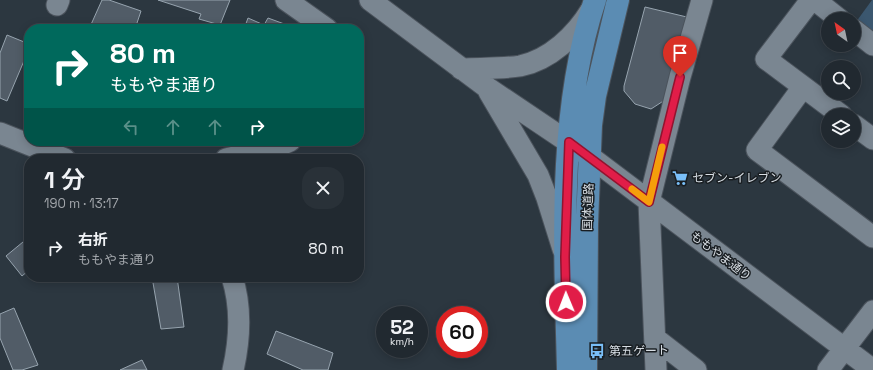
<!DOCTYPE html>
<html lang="ja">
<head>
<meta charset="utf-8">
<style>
	body { margin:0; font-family:"Space Grotesk","Noto Sans JP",sans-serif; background:#293138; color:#f1f3f6; height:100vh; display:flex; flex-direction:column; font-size:15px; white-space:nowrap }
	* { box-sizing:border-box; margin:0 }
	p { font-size:13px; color:#a2a6ab }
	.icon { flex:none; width:22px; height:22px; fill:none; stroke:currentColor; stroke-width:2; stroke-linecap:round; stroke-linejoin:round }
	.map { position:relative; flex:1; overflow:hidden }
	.details { position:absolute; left:24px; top:154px; width:340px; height:128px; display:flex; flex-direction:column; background:#212930; border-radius:16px; box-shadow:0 2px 10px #0003,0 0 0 1px #3e454c }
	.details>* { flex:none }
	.hud { position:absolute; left:24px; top:24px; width:340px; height:122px; border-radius:16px; box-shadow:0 2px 10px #0003,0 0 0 1px #3e454c; background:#00695c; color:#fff; overflow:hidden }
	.needle { width:26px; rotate:327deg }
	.buttons { position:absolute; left:821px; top:12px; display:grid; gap:8px }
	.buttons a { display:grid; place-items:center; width:40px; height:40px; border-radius:50%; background:#212930; box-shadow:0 2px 10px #0003,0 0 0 1px #3e454c; font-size:20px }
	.speed { position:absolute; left:376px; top:306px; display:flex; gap:8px; font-size:20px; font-weight:700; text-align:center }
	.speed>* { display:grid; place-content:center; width:52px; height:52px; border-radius:50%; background:#212930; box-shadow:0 2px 10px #0003,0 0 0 1px #3e454c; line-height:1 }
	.speed small { font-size:10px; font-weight:400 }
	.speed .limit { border:6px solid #d22; background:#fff; color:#111 }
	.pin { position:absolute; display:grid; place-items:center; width:34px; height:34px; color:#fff; margin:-41px -17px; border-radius:50% 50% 50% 0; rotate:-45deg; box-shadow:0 0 4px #0007 }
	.pin .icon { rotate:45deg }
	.me { position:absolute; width:44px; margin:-22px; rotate:359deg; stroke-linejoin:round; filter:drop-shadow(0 0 3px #0008) }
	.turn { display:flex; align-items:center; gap:14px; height:84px; padding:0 20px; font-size:18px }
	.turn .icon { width:52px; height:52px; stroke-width:2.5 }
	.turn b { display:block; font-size:28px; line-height:34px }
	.lanes { display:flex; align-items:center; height:38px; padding:0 20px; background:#0003; justify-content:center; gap:20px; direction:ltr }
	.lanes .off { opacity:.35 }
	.round { display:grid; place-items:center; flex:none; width:42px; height:42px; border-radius:16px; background:#293138 }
	.headline { display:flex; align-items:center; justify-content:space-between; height:68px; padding:0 20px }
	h1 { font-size:24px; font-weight:600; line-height:30px }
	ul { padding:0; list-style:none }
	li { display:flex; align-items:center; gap:12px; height:52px; padding:0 20px }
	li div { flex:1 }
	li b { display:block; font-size:15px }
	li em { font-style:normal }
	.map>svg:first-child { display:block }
</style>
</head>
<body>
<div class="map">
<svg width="873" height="370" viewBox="0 0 873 370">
	<rect width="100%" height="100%" fill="#2c3740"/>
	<path fill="#3b576f" d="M872,0h1v36l-17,-14z"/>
	<path fill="#515c67" stroke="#97a4af" d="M102,0h7l32,11 -6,18h-46z
		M158,0h72l-10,25 -21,-6 2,-5z
		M645,7l46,11 -23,80 -17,11 -16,-5 -11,-13v-5z
		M248,18l16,7 4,-7 30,11h-54z
		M7,35l22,9v5l-22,52 -7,-3v-45z
		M29,237v33l-7,6 -16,-20z
		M152,277h25l7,50 -23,2z
		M14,308l24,57 -16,5h-9l-13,-32v-24z
		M276,331l57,22 -5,17h-25l-36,-16z
		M142,360l5,10h-27z"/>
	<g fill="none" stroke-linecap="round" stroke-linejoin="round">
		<defs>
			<path id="minor" d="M286,0l41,29
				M370,0l115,86 104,70 284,214
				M811,0l-45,59 75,56
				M815,0l24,19
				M57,5l2,-5
				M854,30l19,15
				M461,69c19,-1 40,0 59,-3 30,-6 56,-31 71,-56
				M803,87l-46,63 116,87
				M489,92l49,83 9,23 16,51
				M854,125l19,14
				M0,133l65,26
				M226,159l50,-12 14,-6
				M232,277c10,31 8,62 1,93
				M656,339l40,31
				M656,370l-7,-168 31,-125 22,-77
				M828,370l45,-59"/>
			<path id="major" d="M568,370c-3,-119 -11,-256 27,-370
				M586,370l1,-146 4,-99 4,-29 23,-96"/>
		</defs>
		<use href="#minor" stroke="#4b535c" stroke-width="23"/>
		<use href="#major" stroke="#4b535c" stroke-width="24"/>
		<use href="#minor" stroke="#7a8691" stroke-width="21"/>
		<use href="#major" stroke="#5b8cb3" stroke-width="22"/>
	</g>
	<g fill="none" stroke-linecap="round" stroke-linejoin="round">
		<defs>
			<path id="route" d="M566,302l-1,-45 4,-115 80,60 31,-125"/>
		</defs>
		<use href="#route" stroke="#92132f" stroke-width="10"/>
		<use href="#route" stroke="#e11d48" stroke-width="7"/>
		<path stroke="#f59e0b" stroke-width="7" d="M632,189l17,13 13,-55"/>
	</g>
	<defs>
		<symbol id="supermarket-bare" viewBox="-9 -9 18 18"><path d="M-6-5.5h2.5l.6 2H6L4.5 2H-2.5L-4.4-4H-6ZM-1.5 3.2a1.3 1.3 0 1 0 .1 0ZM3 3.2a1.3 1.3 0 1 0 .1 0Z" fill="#7abff8" stroke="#191e22" stroke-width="2.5" paint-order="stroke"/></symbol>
		<symbol id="bus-bare" viewBox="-9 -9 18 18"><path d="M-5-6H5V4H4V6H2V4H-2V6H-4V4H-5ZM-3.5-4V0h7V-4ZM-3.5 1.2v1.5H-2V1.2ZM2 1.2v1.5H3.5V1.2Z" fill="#7abff8" stroke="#191e22" stroke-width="2.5" paint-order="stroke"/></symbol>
	</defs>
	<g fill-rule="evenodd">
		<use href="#supermarket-bare" x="669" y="167" width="22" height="22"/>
		<use href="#bus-bare" x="586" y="340" width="22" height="22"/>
	</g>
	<g text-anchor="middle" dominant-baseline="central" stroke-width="3" stroke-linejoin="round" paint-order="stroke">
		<g font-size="12" fill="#d7dde3" stroke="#191e22" text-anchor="start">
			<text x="692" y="178">セブン-イレブン</text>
			<text x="609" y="351">第五ゲート</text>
		</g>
		<g font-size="12" fill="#d7dde3" stroke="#191e22">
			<text transform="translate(588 207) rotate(-88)">国体道路</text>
			<text transform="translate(721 256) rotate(37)">ももやま通り</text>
		</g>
	</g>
</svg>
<div class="buttons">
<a><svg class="needle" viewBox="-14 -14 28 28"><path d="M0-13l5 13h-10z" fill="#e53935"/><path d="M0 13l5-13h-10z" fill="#a2a6ab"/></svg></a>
<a><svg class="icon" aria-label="search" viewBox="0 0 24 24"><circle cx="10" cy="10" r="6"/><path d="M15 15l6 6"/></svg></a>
<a><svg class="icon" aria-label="layers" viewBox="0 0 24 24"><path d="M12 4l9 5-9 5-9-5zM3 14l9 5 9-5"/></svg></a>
</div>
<div class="speed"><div>52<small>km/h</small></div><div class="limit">60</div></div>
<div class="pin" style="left:680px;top:77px;background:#d93025"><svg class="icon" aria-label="arrive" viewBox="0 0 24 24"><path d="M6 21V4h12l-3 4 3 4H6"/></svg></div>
<svg class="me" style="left:566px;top:302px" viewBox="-20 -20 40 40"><circle r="17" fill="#e11d48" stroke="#fff" stroke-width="3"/><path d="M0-11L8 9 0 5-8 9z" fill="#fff"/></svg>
<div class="hud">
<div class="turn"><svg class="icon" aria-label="right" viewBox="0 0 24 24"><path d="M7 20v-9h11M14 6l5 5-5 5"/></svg><div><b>80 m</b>ももやま通り</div></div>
<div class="lanes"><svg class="icon off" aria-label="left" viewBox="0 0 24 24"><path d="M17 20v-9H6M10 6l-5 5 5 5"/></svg><svg class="icon off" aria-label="ahead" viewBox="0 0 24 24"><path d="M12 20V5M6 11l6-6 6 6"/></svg><svg class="icon off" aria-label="ahead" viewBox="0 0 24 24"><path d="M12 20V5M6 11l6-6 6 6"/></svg><svg class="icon" aria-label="right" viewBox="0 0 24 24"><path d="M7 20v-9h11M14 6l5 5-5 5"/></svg></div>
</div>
<section class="details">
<div class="headline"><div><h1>1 分</h1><p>190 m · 13:17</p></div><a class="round"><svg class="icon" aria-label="close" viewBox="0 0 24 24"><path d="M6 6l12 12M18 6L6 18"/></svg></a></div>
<ul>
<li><svg class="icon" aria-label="right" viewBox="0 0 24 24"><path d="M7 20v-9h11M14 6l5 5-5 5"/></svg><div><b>右折</b><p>ももやま通り</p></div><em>80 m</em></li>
</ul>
</section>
</div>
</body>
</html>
